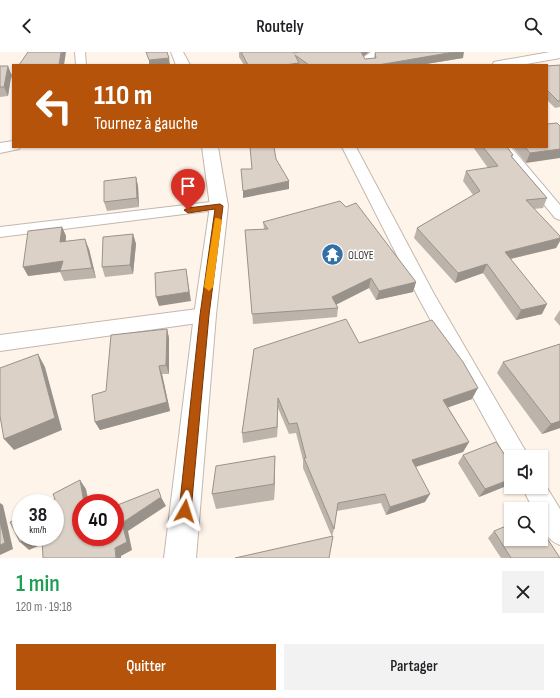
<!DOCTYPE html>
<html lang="fr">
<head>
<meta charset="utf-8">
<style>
	body { margin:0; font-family:"Sofia Sans Condensed",sans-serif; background:#f2f2f2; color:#202124; height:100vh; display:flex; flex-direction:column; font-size:15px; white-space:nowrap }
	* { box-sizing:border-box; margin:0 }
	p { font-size:13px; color:#757577 }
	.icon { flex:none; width:22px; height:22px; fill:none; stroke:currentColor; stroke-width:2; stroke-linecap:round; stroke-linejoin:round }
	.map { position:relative; height:506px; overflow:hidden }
	.panel { display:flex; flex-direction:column; background:#fff; flex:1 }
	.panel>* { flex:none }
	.top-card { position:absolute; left:12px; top:12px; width:536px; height:84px; border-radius:0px; box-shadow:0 1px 3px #0004; background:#b45309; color:#fff; overflow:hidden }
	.controls { position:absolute; left:504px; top:398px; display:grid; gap:8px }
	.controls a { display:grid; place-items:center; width:44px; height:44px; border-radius:0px; background:#fff; box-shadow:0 1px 3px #0004; font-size:20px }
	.speed { position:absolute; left:12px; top:442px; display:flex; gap:8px; font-size:20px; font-weight:700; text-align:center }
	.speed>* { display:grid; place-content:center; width:52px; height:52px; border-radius:50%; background:#fff; box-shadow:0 1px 3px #0004; line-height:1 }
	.speed small { font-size:10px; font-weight:400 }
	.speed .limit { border:6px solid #d22; background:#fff; color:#111 }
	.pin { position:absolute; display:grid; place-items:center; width:34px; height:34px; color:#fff; margin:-41px -17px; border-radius:50% 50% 50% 0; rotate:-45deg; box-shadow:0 0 4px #0007 }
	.pin .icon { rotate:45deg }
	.me { position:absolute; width:44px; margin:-22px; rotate:6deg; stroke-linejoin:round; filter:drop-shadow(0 0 3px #0008) }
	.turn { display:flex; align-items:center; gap:14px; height:84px; padding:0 16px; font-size:18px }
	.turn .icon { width:52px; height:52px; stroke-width:2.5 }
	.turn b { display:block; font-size:28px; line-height:34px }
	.round { display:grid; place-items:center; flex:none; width:42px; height:42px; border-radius:0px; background:#f2f2f2 }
	.overview { display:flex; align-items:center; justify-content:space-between; height:68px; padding:0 16px }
	h1 { font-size:24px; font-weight:600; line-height:30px; color:#1e9e55 }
	.primary-button { display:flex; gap:8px; margin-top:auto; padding:8px 16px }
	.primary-button a { flex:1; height:46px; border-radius:0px; background:#b45309; color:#fff; font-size:16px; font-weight:600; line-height:46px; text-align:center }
	.primary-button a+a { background:#f2f2f2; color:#202124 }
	header { display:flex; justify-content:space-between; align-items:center; height:52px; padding:0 16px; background:#fff; font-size:18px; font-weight:600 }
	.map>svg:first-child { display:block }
</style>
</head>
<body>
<header><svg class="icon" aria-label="back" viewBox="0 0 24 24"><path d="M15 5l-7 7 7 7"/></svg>Routely<svg class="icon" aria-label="search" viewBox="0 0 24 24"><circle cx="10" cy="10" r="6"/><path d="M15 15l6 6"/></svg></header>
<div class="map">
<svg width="560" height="506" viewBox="0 0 560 506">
	<rect width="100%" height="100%" fill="#fff4ea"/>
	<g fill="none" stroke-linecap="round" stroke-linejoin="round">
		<defs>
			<path id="street" d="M75,0h10l1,13h-10z
				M371,0h13l-12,8 2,5h-10l-3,-6z
				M342,95h14l78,147 95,163h-18l-1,8 -92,-168z
				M497,95h14l49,58v15l-5,-2z
				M219,149l5,2 3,3 -3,3 -224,28v-10z
				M205,256l6,2 3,5 -3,5 -6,2 -205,29v-16z
				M541,426l19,31v36c-16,-6 -19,-20 -19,-36h-8l-11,-22h19z"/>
			<path id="secondary" d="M171,0h12l7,13h-14z
				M202,95h16l10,59 -12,109 -20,243h-32l30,-243 16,-109z"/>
			<path id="primary" d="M550,0h10v6l-39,7h-29l2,-3 5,-1z
				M13,89v6h7l-1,2 -19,4v-10z"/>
		</defs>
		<use href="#street" stroke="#c2b8ae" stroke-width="2"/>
		<use href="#secondary" stroke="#c2b8ae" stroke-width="2"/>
		<use href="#primary" stroke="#c2b8ae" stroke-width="2"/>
		<use href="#street" fill="#fff" fill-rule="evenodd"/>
		<use href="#secondary" fill="#fff" fill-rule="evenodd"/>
		<use href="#primary" fill="#fff" fill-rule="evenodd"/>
	</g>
	<path fill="#bcb4aa" d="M239,0l54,1 6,-1h70l-6,4 2,3 9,-1 1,-5 88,5 -43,7h-176l-5,-8z
		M560,13v42l-5,1 -8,-8v-34z
		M0,14h8l3,9 2,-3v10l-2,-5 -3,19 -8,1z
		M473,95h34l6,8 -1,2 35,41 -4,10 -9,1 26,27v5l-4,7 -45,11 31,55 -26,6 -33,-47 -28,10 -41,-45 3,-10 56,-33 -10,-14 3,-10 22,-3z
		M513,95h34l-21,16z
		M136,125l2,9 1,21 -32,4 -3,-9z
		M346,155l70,75 -3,10 -37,8 -7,-12 -33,17 2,3 -1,9 -84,7 -7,-84 18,-11 -1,-7z
		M62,175l4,9 -1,6 24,7 7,29 -32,3 -4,-9 -32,4z
		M133,182l3,10 -3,30 -28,3 -3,-10z
		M560,258v16l-6,-7z
		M167,277l2,9v36h-7l8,37 -70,19 -5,-8 11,-31z
		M359,291l113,56 -24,8 21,35 -6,10 -47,15 9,35 -39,13 -5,-12 -44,8 -3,18 -2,8 -29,-69v-8l-7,-27 -7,1 -11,-26 -1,29 -34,6 -1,-10 12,-84z
		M560,292v84l-18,6 -45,-61 6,-11z
		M463,403l48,9v20l-32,13 -21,-34z
		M275,404v17l-1,27 -58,9 -4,-15z
		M494,479l66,27h-59l-13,-20z"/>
	<path fill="#99928b" d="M61,0h5l-2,13h-5z
		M360,0h9l-9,7z
		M454,0h10l-1,6 -43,7h-42z
		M169,6l1,7h-21v-5z
		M299,11v2h-14z
		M8,14l4,10h-1v1l-3,19 -4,-9z
		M560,97v9l-34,5 4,-10z
		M136,125l2,9 1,21 -2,-9z
		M289,129v8l-46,9v-7z
		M62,175l4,9 -1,16 -5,-10z
		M133,182l3,10 -3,30 -3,-9z
		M560,186v3l-4,7 -56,13 5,-9z
		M85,187l4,10 7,29 -4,-10z
		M63,209l-3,11 -32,4 -5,-9z
		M487,212l-4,9 -28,10 3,-10z
		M186,217l5,32 -32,5 -3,-9z
		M371,226l-2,10 -38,19 1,-10z
		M416,230l-3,10 -37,8 3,-9z
		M547,252l-5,10 -26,6 5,-10z
		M167,277l2,9v36l-3,-9z
		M38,302l7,13 17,63 -48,20 -10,-11z
		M159,314l3,8 8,37 -70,19 -5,-8z
		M478,336l-6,11 -34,12 5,-11z
		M278,346v10l-1,29v-10z
		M560,369v7l-18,6 9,-10z
		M469,390l-6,10 -55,17 4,-9z
		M275,404v17l-1,27v-16z
		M511,427v5l-32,13 6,-8z
		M80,428l6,9 3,14h-5z
		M430,442l-5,8 -39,13 4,-8z
		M161,445l5,9 -38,25 4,19 -11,6v2h-5l-1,-10 7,-25z
		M0,451l3,2 10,44 -13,6z
		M32,485h14l4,4 -21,9 -9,-8z"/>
	<path fill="#dbd1c6" stroke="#99928b" d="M28,0h33l-2,13h-40z
		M146,0h21l2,6 -20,2z
		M241,0h52v1l6,-1h62l4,7 11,-1 -1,-5 1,-1h78l-76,13h-69l-14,-10 4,8 -14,2h-37z
		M560,13v36h-2l-11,-11v-24z
		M0,14h8l-4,21h-4z
		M557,71l3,3v23l-30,4 -5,-6h22v-23z
		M250,95h24l2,12 13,22 -46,10 -2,-22h11z
		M483,95h24l6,8 -2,1 36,42 -21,2 34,36v2l-55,14 42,52 -26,6 -34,-46 -29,9 -41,-45 63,-37 -14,-20 32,-5z
		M136,125l1,21 -33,4v-21z
		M340,149l6,6 10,-4 60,79 -37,9 -8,-13 -39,19 6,11 -86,6 -7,-84 23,-1 -5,-7z
		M62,175l-2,15 25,-3 7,29 -32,3 3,-10 -40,6 5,-36z
		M133,182l-3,31 -28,2 1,-30z
		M186,217l3,23 -33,5 -1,-24z
		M346,267l13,24 73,-23 31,42 15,26 -35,12 26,42 -57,18 18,34 -40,13 -5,-13 -47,9 -4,26 -30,-71h2l-9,-35 -8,1 -11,-26 -1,29 -35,6 12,-84z
		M167,277l-1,36 -7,1 8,36 -72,20 -3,-27 14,-4 5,-56z
		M560,292v77l-9,3 -48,-62z
		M38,302l17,64 -51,21 -4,-23v-48z
		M496,390l15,22v15l-26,10 -22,-34z
		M275,404l-1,28 -62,10 4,-28z
		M80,428l4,23h-3v34h34v-31l43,-17 3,8 -39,26 5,19 -12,6 1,10h-73l-1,-21h13v-34h-7l7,-4 -2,-5z
		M21,465v20h11l-12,5 -10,-20z
		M0,469l5,22 -5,2z
		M511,472v15h30v-10l19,29h-49l-17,-27z
		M333,484l-4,22h-94z"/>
	<path fill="#b45309" stroke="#753606" d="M220,152l3,2 -14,109 -18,196 -2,5 -4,1 -5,-1 -1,-5 21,-196 15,-106 -27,4 -4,-3 4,-2z"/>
	<path fill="#f59e0b" d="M215,166h3l4,2 -9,67 -4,4 -5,-4z"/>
	<defs>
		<symbol id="temple-disc" viewBox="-11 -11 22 22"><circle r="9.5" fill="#3070a6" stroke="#fff"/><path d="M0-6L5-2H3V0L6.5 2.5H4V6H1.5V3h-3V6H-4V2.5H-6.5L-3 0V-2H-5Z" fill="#fff"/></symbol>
	</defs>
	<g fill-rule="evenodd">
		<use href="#temple-disc" x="320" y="190" width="25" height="25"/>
	</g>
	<g text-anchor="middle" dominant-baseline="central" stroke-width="3" stroke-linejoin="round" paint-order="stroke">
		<g font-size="12" fill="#3b3733" stroke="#fff" text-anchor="start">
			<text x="348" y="203">OLOYE</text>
		</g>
	</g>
</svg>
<div class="controls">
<a><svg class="icon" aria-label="sound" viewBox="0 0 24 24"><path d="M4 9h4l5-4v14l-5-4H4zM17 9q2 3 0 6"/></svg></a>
<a><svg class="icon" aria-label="search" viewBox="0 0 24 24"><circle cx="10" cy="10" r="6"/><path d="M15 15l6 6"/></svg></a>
</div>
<div class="speed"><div>38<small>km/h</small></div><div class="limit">40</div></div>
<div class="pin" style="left:188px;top:158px;background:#d93025"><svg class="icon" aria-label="arrive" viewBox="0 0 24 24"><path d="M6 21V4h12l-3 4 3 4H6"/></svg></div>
<svg class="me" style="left:185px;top:459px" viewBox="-20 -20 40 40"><path d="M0-17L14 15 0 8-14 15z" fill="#b45309" stroke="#fff" stroke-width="4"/></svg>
<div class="top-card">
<div class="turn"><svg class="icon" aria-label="left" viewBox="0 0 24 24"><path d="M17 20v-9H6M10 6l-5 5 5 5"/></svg><div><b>110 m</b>Tournez à gauche</div></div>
</div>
</div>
<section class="panel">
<div class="overview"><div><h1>1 min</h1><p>120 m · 19:18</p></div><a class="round"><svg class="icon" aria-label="close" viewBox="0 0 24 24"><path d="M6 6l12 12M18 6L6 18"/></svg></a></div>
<div class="primary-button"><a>Quitter</a><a>Partager</a></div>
</section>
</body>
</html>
